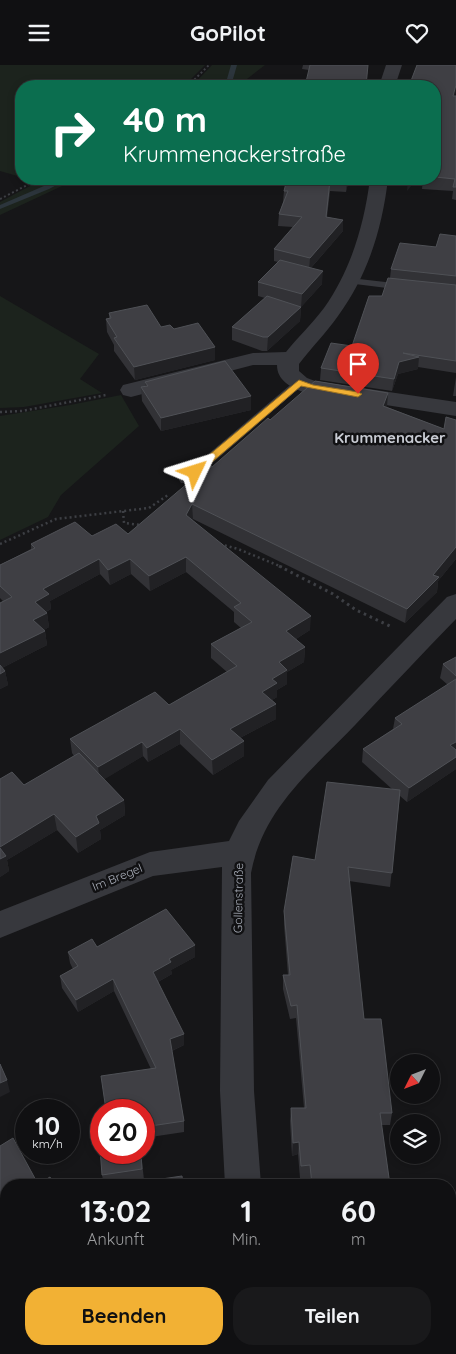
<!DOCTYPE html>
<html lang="de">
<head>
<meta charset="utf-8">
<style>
	body { margin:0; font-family:Quicksand,sans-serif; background:#19191b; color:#f1f3f6; height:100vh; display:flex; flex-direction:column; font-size:19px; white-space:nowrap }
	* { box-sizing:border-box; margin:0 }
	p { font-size:16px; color:#9c9d9f }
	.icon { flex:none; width:28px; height:28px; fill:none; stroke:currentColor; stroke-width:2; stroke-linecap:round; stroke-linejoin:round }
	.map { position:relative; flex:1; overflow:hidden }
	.panel { position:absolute; left:0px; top:1114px; width:456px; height:176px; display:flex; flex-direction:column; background:#101012; border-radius:20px 20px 0 0; box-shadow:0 2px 8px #0003,0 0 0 1px #303032 }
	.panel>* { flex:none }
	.banner { position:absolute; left:15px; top:15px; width:426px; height:105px; border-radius:20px; box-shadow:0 2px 8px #0003,0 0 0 1px #303032; background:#0b6e4f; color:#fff; overflow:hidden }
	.needle { width:32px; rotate:228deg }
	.buttons { position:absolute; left:390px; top:989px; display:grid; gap:10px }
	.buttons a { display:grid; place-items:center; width:50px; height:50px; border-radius:50%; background:#101012; box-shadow:0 2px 8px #0003,0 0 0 1px #303032; font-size:25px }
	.speed { position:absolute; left:15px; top:1034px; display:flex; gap:10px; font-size:25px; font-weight:700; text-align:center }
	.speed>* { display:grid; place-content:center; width:65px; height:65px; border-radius:50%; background:#101012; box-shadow:0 2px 8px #0003,0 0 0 1px #303032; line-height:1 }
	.speed small { font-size:12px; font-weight:400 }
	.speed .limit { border:8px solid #d22; background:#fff; color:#111 }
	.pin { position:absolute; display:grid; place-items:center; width:42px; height:42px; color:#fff; margin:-51px -21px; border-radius:50% 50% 50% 0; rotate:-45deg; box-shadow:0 0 5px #0007 }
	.pin .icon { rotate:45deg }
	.me { position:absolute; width:55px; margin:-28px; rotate:49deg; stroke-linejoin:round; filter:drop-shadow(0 0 4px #0008) }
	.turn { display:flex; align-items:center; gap:18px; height:105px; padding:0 25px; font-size:22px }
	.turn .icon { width:65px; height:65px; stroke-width:2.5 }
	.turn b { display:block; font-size:35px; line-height:42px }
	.eta { display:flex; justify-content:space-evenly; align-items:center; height:85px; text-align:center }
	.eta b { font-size:30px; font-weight:700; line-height:35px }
	.primary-button { display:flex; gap:10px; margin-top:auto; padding:10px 25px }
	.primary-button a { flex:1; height:58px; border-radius:20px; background:#f2b134; color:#111; font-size:20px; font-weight:700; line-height:58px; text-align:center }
	.primary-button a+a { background:#19191b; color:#f1f3f6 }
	header { display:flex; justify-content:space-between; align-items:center; height:65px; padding:0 25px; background:#101012; font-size:22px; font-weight:700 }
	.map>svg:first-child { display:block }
</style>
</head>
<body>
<header><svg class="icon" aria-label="menu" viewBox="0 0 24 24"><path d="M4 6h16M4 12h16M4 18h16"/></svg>GoPilot<svg class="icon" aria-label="heart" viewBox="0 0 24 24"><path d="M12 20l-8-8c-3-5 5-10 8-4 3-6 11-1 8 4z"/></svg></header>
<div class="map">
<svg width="456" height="1289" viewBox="0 0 456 1289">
	<rect width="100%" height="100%" fill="#161618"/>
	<path fill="#1c231d" d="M0,0h205l-21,21h-163v91l-21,-6z
		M212,0h53l-27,21h-46z
		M43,114h34l-77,36v-13z
		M0,231l99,58 -19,25 22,14 -78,14 -24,1z
		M121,330l18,31 -78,69 -13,22 -48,23v-124l70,-11z"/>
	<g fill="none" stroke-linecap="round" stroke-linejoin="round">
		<path fill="#2c353c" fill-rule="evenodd" d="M231,0h6l-6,21h-6z
			M60,114h8l-19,10 -49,20v-4z"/>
		<path stroke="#3d3f44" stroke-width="2" stroke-dasharray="2 2.5" stroke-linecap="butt" d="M188,21l21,-21
			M0,134l39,-20"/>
		<path stroke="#3d3f44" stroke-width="2.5" stroke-dasharray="2 3" stroke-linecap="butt" d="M0,347l22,-1 84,-16
			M123,446l1,12 17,2
			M0,479l56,-25 93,-11 19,-13
			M220,479l18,5 44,18"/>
		<path stroke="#3d3f44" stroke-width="3" stroke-dasharray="2.5 4" stroke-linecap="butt" d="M279,501l54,28 23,16 36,17"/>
		<path fill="#37383d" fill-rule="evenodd" d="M350,213l53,6 5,3 -5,3 -56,-7 -2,-2z
			M299,315l4,1 1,2 -1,2 -114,98h-8l-2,-3 2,-3 114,-96z"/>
		<path fill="#37383d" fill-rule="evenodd" d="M386,0h16l-7,21h-16z
			M370,114h18c-6,50 -20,96 -50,137 -12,17 -26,31 -39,48v7l8,7 8,3 141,21v14l-153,-24c-13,-5 -26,-12 -26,-27h-24l-122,32 -8,-2 -3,-5 3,-5 130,-32 33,-1c12,-15 26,-28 38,-44 27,-38 40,-83 46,-129z
			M456,529v25c-33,34 -67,70 -100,105 -44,46 -93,84 -105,149l3,218 7,94h-36l-5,-94 2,-224 -69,9 -153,62v-27l150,-59 79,-11 10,-20 29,-41 179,-183z
			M217,1284h39l-2,5h-40z"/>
	</g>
	<path fill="#323236" d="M303,0h65l-59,5 -7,-1z
		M435,21l21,10v104l-4,-1 1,-8 -31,-2 1,-10h12z
		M287,114h62l-3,13 -16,-1 -3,26 16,3v11l-32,37 11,16 -21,23 -1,14 -33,30h-5l-30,-11v-13l33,-29 -7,-2v-14l20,-20 -4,-1v-12l19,-22 -15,-1 1,-12 4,-12 1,-11z
		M456,171v137l-38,-6v2l-20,5 -6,17 -72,-11 1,-12 31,-22 30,-50 8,-18 1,-9 45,-22z
		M109,248l52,14 13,2 41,31 -80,20 -21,-29v-6l-7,-13 -1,-13 3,-1z
		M456,312v19h-3z
		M145,317l106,28 -90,21 -19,-30 -1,-14 4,-1z
		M387,342l57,22 12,-9v139l-18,22 -1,11 -32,31 -212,-104 -1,1 118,110 -14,9 9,8 -1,15 -17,10v12l-10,6v7l-5,3 4,4v15l-36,19 4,18 -31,19 -33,-31 -32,18 -5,-6 -39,23 20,21 1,15 -25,15 1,9 -23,14 -21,-23 -50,30 2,11 -9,6 24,-92 50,-29 -2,-3 -2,-14 99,-34 58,-33 -16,-14v-14l30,-16 -7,-6v-10l-48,-40 -36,19 -19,-17 -21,11 -10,-11 -50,27 1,8 -5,3 1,1 2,14 -5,3 1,1 2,14 -45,23 3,3 3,14 -8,4v-86l3,-2 -3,-3v-33l31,-16v-5l61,-8 36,-2 142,-114z
		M456,592v112l-49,33 -7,-6 -10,91 -41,-6 15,138 28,94 -2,12h-9l9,60h-81v-7h-9l-2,-24 -6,2 -2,-35 1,-13h13l-8,-90 -6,1 -7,-30v-14h5l-4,-50v-14l31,-51 77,-71 -30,-27 1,-13 30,-20 2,-11 53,-33 -8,-7 3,-14z
		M195,880v12l-24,13 1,4 -14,8 26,52v11l-12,6 12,70v11l-40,6v-28l7,-41 -37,-78 -36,21 -16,-24 -2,-12 13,-7 -3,-6 -2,-11 29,-5z
		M0,1081l38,38 17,1h-49v164h87l3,5h-87l-4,-7 -3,-11 2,-1 -4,-9z
		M141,1088l3,27 -40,5 -2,-10z"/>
	<path fill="#212124" d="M456,20v7l-5,15 2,-11z
		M347,114h2l-3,13 1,-11z
		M408,114h9l-10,12z
		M343,155v11l-34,39 1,-12z
		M323,206l-1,13 -21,23 1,-13z
		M301,242l-1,14 -33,30 1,-14z
		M215,282v13l-80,20 -1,-13z
		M419,292l-1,12 -20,5 -6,17 2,-12 5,-17z
		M388,328l-1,14 -5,14 1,-15z
		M251,331v14l-90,21v-13z
		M192,439l1,15 -7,10v-14z
		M456,482v12l-18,22 -1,11 -32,31 2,-14 26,-34z
		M186,492v15l-36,19 -1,-15z
		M99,494l1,15 -50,27 1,8 -14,7 -2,-14 8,-13z
		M130,494l1,15 -21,11 -2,-15z
		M47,548l2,14 -14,8 -2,-15z
		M311,551l-1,14 -25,16 1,-15z
		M45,566l2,14 -47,24v-16z
		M305,582l-1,15 -17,10v12l-10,6v7l-15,9v-14l10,-13 7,-17z
		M5,606l3,14 -8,4v-15z
		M276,639v15l-46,24v-14z
		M180,664v15l-32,18 -1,-14z
		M244,676v15l-31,19 -1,-15z
		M142,677l1,14 -43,26 -2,-15z
		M456,677v12l-6,-9z
		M456,692v12l-49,33 2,-14z
		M124,735l1,15 -25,15 1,9 -23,14 -2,-16 20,-21z
		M54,749l3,16 -50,30 2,11 -9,6v-30z
		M195,880v12l-24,13 1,4 -18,10 -1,-12 16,-13z
		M113,914l1,12 -36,21 -2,-12z
		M184,969v11l-13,6 -1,-12z
		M7,1015l3,12 -10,5v-14z
		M299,1077l-1,12 -6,2 1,-13z"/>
	<path fill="#3f3f44" stroke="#4f5156" d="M310,0h58l-2,21h-61z
		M417,0h39v20l-3,11h3v91h-3l2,-8 -20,-2v-91h-26z
		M287,114h60v2l-17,-1 -4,37 17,3 -33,38 -36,-9 28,-32 -23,-3 9,-23h-4z
		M440,169l16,2v40l-65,-7 9,-26 36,4z
		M280,195l43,11 -21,23 -44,-12z
		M388,213l68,7v76l-53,-8 16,4 -20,5 -5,17 -73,-11 10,-25 21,3 17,-50h13z
		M267,231l34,11 -33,30h-5l-31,-10z
		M147,240l14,22 9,-2 4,4 24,-6 17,24 -81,20 -20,-29 3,-1 -11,-18 5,-1 -2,-5z
		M225,296l26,35 -90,22 -20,-31 7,-1 -3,-4z
		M315,316l73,12 -5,13 61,23 2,-12 10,3v127l-23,28 6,2 -32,32 -215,-105 -6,11 125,101 -25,15 19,16 -26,15 8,8 -15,9 5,4 -15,9 14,12 -46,25 14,12 -32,19 -32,-31 -33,19 -5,-6 -44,25 -28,-28 85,-47 14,13 68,-39 -26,-22 41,-22 -18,-15 7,-4 -55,-46 -37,19 -19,-17 -22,11 -9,-11 -56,30 6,5 -14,8 12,11 -14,7 12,11 -45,22v-50l12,-6 -12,-11v-21l35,-17 -4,-4 44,-22 17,14 24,-12 12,10 81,-69 3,2 56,-49 2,2z
		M456,592v19l-13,-12z
		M0,600l5,6 -5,3z
		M456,614v63l-6,3 6,5v7l-47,31 -46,-39 39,-25 -7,-6z
		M79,688l45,47 -28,16 3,7 -23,14 -22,-23 -54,33v-68l12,-7 12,13z
		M327,717l73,8 -8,83 -44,-6 16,152h17l11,94h-12l10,72h-78l-2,-20 -9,1 -2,-24 -6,1 -2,-35h15l-9,-103 -6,1 -8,-31h7l-6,-64 9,-55 22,4z
		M0,783l6,8 -6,3z
		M166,844l29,36 -26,14 2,3 -18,10 31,62 -14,5 14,82 -40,6v-17h-38l-5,-34 55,-8 -43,-89 -37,21 -16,-24 18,-10 -10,-14 24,-13 5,8z
		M0,999l7,16 -7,3z
		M13,1073l25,46 12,-7 5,8h-49v160l-4,-9 4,-2 -6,-12v-176z
		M100,1083h1v5h40l1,16 -40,6z
		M182,1111l1,9h-62z
		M8,1284h85l3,5h-85z
		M308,1284h39l1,5h-76v-3z"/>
	<path fill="#f2b134" stroke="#9d7322" d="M299,315l14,5 45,7 4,2 -4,3 -57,-11 -103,88h-7v-4z"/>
	<g text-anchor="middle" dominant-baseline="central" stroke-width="5" stroke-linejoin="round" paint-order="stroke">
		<g font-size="12" fill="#a8adb8" stroke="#111113">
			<text transform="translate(117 812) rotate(-22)">Im Bregel</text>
			<text transform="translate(238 833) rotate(-89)">Gollenstraße</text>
		</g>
		<g font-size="15" font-weight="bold" fill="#c9ccd4" stroke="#111113">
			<text x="390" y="372">Krummenacker</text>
		</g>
	</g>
</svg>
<div class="buttons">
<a><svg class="needle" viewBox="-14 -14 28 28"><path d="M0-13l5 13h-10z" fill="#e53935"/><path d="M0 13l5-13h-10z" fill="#9c9d9f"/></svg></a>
<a><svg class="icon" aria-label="layers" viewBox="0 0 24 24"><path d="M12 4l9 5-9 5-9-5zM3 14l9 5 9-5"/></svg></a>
</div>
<div class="speed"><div>10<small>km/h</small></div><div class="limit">20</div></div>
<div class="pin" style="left:358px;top:329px;background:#d93025"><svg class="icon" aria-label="arrive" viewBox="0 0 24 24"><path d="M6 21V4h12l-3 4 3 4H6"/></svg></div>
<svg class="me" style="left:195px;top:407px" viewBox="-20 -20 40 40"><path d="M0-17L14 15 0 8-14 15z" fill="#f2b134" stroke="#fff" stroke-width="4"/></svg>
<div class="banner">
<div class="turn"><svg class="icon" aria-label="right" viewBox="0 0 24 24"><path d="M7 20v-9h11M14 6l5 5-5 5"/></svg><div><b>40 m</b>Krummenackerstraße</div></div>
</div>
<section class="panel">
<div class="eta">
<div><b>13:02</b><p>Ankunft</p></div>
<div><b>1</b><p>Min.</p></div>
<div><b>60</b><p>m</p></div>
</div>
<div class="primary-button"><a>Beenden</a><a>Teilen</a></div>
</section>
</div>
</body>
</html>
